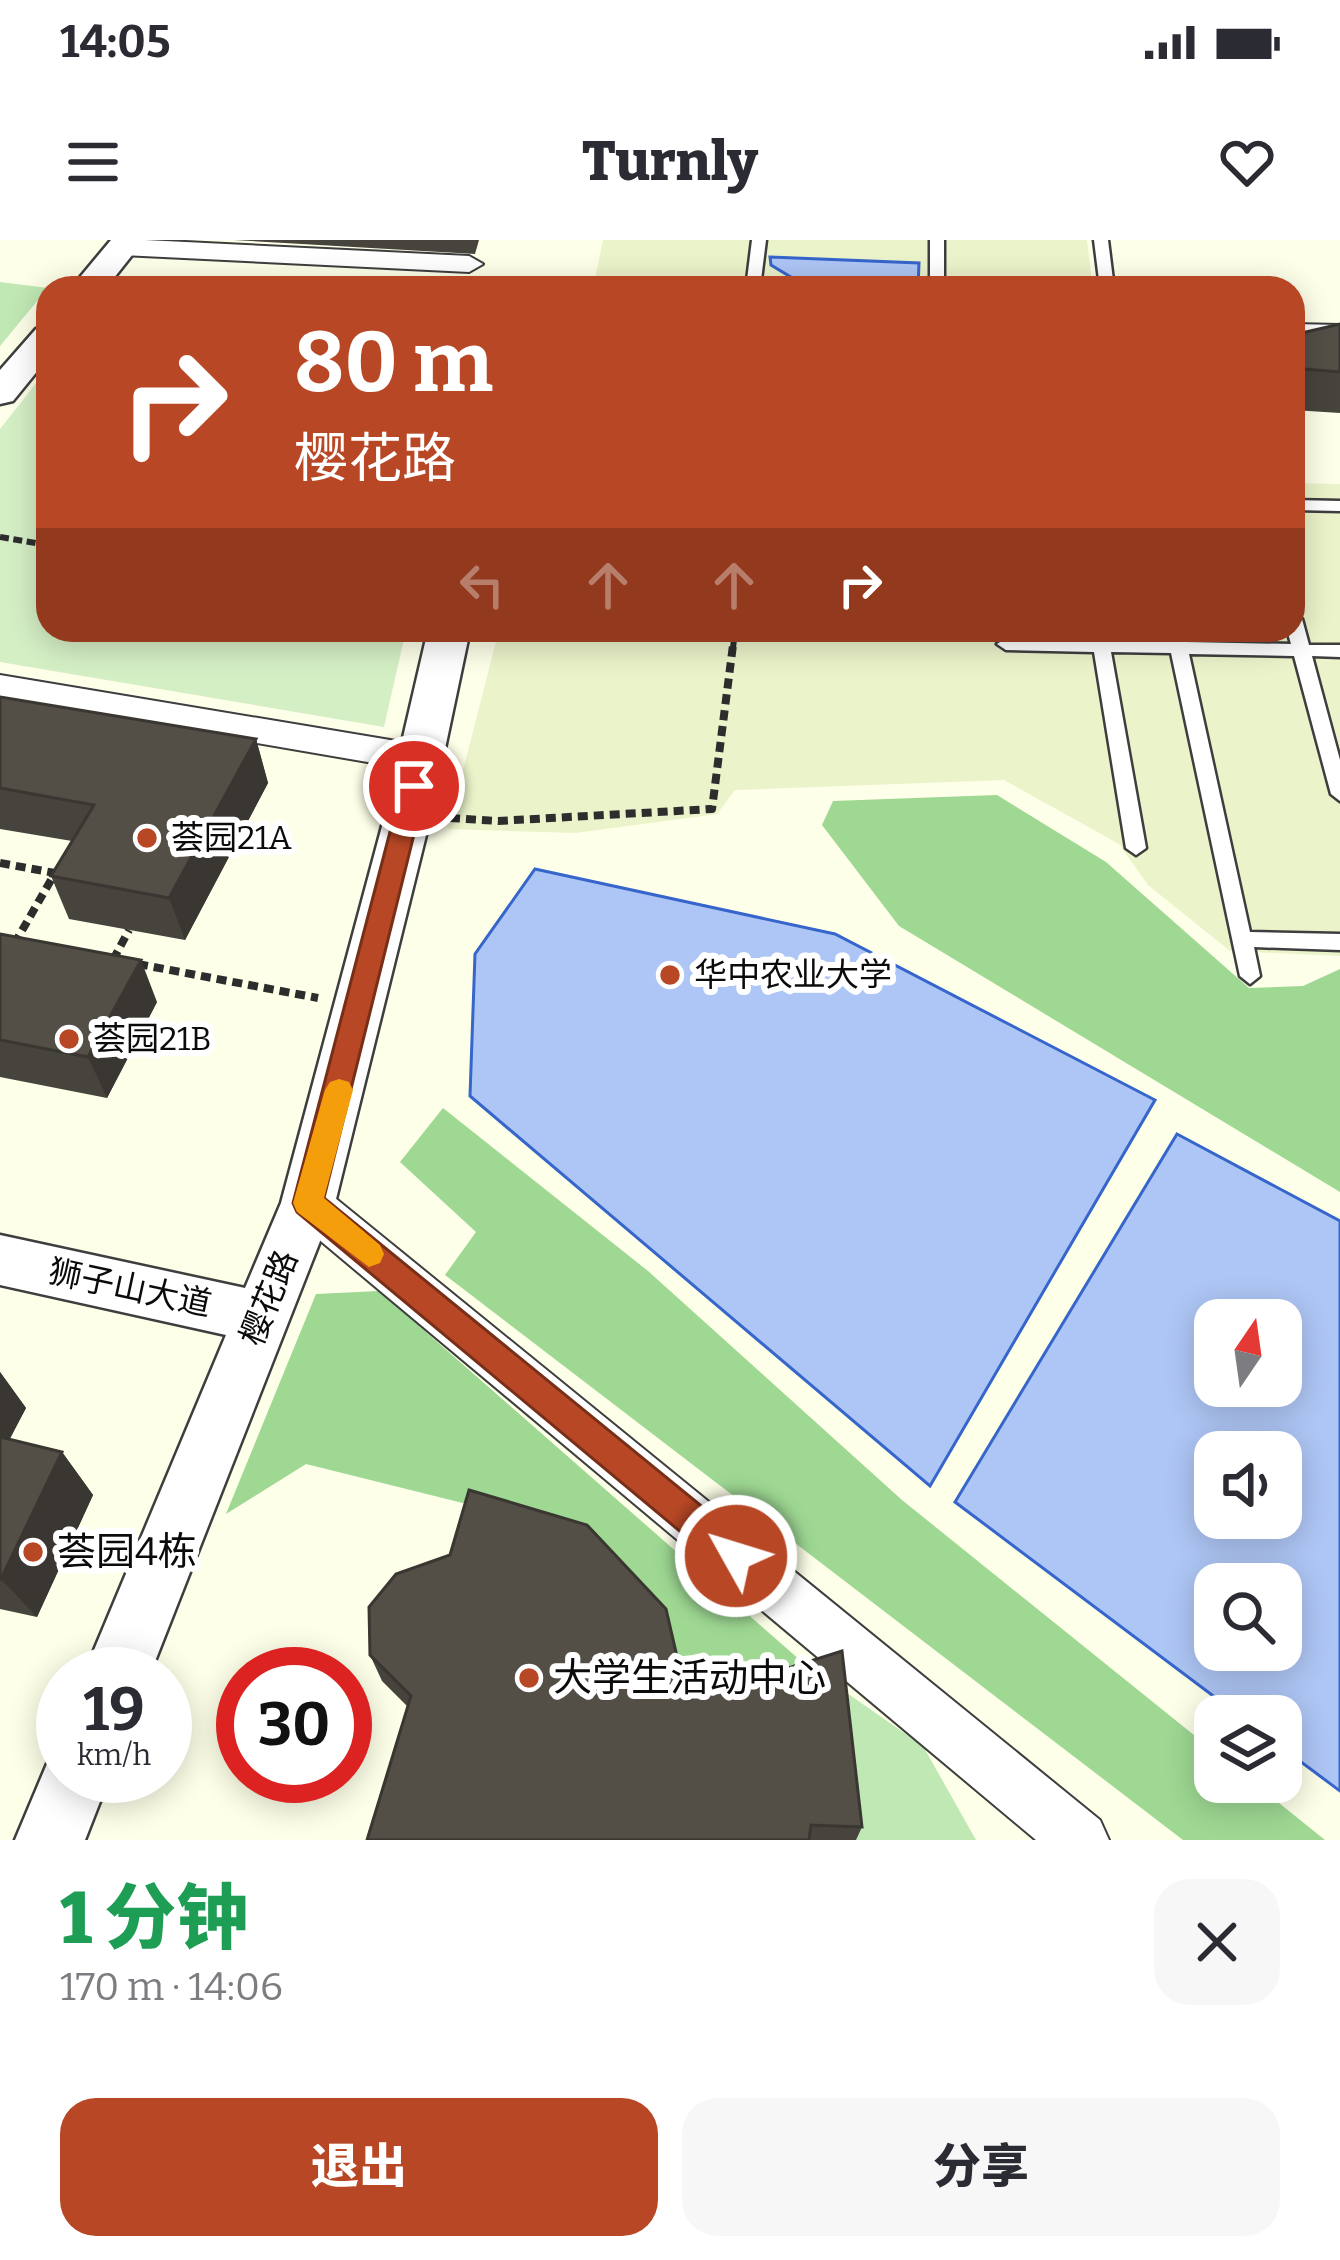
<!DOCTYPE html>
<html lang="zh">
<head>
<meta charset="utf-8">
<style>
	body { margin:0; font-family:Bitter,"Noto Sans SC",serif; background:#f7f7f7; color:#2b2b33; height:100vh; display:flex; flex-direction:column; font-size:45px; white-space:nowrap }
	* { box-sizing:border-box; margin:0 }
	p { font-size:39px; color:#7c7c81 }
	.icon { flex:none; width:66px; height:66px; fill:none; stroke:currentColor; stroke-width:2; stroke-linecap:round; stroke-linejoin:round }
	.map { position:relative; height:1600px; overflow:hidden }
	.side { display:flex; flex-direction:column; background:#fff; flex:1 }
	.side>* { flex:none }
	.banner { position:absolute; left:36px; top:36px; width:1269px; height:366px; border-radius:36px; box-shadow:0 6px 30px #0003; background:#b84825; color:#fff; overflow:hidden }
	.needle { width:78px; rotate:13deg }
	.controls { position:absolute; left:1194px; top:1059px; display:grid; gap:24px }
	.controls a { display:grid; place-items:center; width:108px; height:108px; border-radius:24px; background:#fff; box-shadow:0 6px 30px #0003; font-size:60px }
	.speed { position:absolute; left:36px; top:1407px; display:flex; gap:24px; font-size:60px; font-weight:700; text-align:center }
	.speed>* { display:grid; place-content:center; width:156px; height:156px; border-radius:50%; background:#fff; box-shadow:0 6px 30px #0003; line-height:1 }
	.speed small { font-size:30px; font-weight:400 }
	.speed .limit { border:18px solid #d22; background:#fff; color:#111 }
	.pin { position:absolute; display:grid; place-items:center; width:102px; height:102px; color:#fff; margin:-51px; border:6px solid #fff; border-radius:50%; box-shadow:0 3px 12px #0007 }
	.me { position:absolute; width:132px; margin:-66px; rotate:309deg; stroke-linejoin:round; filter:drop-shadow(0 0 9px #0008) }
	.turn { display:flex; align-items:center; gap:42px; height:252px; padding:0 60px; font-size:54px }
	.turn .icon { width:156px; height:156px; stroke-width:2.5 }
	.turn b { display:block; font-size:84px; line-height:102px }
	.lanes { display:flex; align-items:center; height:114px; padding:0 60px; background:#0003; justify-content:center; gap:60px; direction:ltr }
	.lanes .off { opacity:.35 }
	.round { display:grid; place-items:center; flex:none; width:126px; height:126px; border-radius:36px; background:#f7f7f7 }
	.summary { display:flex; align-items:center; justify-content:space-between; height:204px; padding:0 60px }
	h1 { font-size:72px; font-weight:800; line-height:90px; color:#1e9e55 }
	.primary-button { display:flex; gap:24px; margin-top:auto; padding:24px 60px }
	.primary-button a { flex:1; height:138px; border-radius:36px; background:#b84825; color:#fff; font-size:48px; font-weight:800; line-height:138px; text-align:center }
	.primary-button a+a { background:#f7f7f7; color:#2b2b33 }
	.status { display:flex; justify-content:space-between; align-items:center; height:84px; padding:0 60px; background:#fff; direction:ltr }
	.status svg { height:33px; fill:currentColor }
	header { display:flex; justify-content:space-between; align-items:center; height:156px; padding:0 60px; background:#fff; font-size:54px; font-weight:800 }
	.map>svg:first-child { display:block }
</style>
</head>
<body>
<div class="status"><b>14:05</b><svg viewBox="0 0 49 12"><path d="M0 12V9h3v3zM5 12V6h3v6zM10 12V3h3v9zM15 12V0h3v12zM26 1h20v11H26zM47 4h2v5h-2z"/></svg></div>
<header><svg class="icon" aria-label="menu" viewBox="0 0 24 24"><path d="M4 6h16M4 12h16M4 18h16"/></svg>Turnly<svg class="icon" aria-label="heart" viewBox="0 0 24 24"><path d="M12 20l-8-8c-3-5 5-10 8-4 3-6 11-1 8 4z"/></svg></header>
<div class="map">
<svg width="1340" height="1600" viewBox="0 0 1340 1600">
	<rect width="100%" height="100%" fill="#fdffe8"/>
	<path fill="#ebf3ca" d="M603,0h484l6,48h-500z
		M1293,243l47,1v472l-110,-5 -82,-66 -29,-41 -115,-64 -269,10 -18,24 -142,19 -127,-4 51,-199h794z"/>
	<path fill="#c0e8b4" d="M0,42l48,6 -48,58z
		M834,1444l89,62 53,94h-127z"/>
	<path fill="#9ed893" d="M997,555l109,67 143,126 54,-2 37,-17v223l-441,-266 -77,-101 11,-24z
		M443,868l205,163 254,229 313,252v30h38l72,58h-142l-738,-565 31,-43 -76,-70z
		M379,1051l430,377 -140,38 -114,-180 -249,-62 -80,50 90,-220z"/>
	<path fill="#d5efc5" d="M48,128v262h358l-22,97 -384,-65v-233z"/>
	<path fill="#aec6f5" stroke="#3665cb" stroke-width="3" fill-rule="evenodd" d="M770,17l149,6 -1,25h-141l17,-9 -23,-14z
		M535,629l300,65 320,166 -225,386 -460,-390 5,-142z
		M1177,894l163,87v570l-59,-44v-31h-41l-285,-214zM1215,1080h66v66h-66zM1215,1212h66v66h-66zM1215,1344h66v66h-66z"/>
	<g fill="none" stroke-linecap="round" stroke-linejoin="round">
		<defs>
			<path id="service" d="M752,0h14l-6,48h-14z
				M930,0h14v48h-14z
				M1094,0h14l6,48h-14z
				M1293,260l47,1v10l-47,-1z
				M1293,373l9,6 7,26h31v12l-28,-1 28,104v41l-9,-7 -37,-138 -105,-2 61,278 90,2v16l-86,-3 6,29 -10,8 -10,-8 -69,-323 -60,-1 35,196 -10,7 -10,-7 -32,-196 -88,-2 -9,-6 9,-6 86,2 -2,-10h18l1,10 60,2 -3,-12h18l2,12 105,2 -4,-14h6z"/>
			<path id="minor" d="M145,0l324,16 14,8 -14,8 -347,-17 -14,-8 10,-7z
				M1293,84l47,1v18l-47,-1z
				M0,435l420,70 13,4 5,9 -5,9 -13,4 -420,-72z
				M308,944l16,5 776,631 9,20h-73l-744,-623 -7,-14 7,-14z"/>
			<path id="tertiary" d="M111,0h33l-38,48h-35z
				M48,86v32l-35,43 -13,3v-34l36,-41z
				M428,390h42l-39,185 -96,388 -185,471h-66l142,-339 -226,-50v-50l245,53 36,-85 104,-388z
				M63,1507v29h47l-25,64h-70l37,-88z"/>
		</defs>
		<use href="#service" stroke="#3e3e3e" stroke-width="5"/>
		<use href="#minor" stroke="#3e3e3e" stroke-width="4"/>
		<use href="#tertiary" stroke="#3e3e3e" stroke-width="5"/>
		<path stroke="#2d2d2d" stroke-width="6" stroke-dasharray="9 4.5" stroke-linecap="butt" d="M0,297l48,8
			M733,408l2,-18"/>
		<path stroke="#2d2d2d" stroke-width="8" stroke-dasharray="10 6" stroke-linecap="butt" d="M450,578l48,3 214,-12 21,-164
			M0,623l55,10 -39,68
			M138,724l180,34"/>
		<use href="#service" fill="#fff" fill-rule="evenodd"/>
		<use href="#minor" fill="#fff" fill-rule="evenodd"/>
		<use href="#tertiary" fill="#fff" fill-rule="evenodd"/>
		<path stroke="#2d2d2d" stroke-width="8" stroke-dasharray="10 6" stroke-linecap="butt" d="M113,720l16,-30"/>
	</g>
	<path fill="#47443d" d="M234,0h245l-4,14z
		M1340,84v89l-47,-3v-75z
		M0,457l256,42 12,44 -83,157 -116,-21 -18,-43 21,-35 -72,-12z
		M0,694l157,68 -50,96 -107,-21z
		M0,1132l26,36 -17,31 53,13 31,43 -56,122 -37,-8z
		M370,1415l317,45 175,127 -6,13h-489l41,-133 -26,-26z"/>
	<path fill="#3a3732" d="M256,499l12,44 -83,157 -16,-42z
		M141,720l16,42 -50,96 -19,-41z
		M0,1132l26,36 -26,50z
		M62,1212l31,43 -56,122 -36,-38z"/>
	<path fill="#534f47" stroke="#3a3732" stroke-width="3" d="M1340,84v48l-47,-4v-33z
		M0,457l256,42 -87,159 -118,-22 43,-71 -94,-17z
		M0,694l141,26 -53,97 -88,-17z
		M0,1197l62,15 -61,127 -1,-1z
		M469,1250l118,35 79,84 21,91 155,-49 20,176 -51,-2 -2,15h-442l44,-144 -41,-41 -1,-48 27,-33 54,-19z"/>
	<path fill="#b84825" stroke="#782f18" stroke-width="3" d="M414,538l12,8 -102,412 424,346 5,12 -5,12 -12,5 -12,-5 -427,-356 -4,-9 109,-417z"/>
	<path fill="#f59e0b" d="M339,839l10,3 4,8 -29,108 56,47 4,9 -4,9 -11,4 -72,-55 -4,-9 32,-113 5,-8z"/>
	<g fill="#b84825" stroke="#fff" stroke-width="4.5">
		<circle cx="147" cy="598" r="12"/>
		<circle cx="670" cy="735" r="12"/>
		<circle cx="69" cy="799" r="12"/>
		<circle cx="33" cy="1312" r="12"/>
		<circle cx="529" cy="1438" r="12"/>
	</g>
	<g text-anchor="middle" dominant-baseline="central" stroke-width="12" stroke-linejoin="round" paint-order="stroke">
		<g font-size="33" fill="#0b0b0b" stroke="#fff" text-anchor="start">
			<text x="171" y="598">荟园21A</text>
			<text x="694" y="735">华中农业大学</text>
			<text x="93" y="799">荟园21B</text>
		</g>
		<g font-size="33" fill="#0b0b0b" stroke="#fff">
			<text transform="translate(130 1048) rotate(12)">狮子山大道</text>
			<text transform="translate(269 1058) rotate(-68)">樱花路</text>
		</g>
		<g font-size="39" fill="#0b0b0b" stroke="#fff" text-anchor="start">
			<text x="57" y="1312">荟园4栋</text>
			<text x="553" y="1438">大学生活动中心</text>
		</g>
	</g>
</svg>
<div class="controls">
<a><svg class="needle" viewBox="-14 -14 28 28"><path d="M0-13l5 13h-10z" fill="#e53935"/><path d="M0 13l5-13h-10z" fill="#7c7c81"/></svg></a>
<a><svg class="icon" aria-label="sound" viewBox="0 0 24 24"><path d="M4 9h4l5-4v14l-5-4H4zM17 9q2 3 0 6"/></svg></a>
<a><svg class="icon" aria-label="search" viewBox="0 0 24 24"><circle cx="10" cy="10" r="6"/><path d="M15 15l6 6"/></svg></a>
<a><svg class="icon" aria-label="layers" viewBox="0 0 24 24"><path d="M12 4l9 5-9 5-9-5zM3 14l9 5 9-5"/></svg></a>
</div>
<div class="speed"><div>19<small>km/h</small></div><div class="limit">30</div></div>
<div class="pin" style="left:414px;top:546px;background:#d93025"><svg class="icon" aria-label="arrive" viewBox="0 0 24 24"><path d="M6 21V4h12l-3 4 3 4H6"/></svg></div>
<svg class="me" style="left:736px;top:1316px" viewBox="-20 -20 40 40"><circle r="17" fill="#b84825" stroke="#fff" stroke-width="3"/><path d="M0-11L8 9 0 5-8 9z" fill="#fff"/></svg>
<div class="banner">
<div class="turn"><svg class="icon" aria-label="right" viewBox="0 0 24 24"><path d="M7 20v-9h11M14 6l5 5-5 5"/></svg><div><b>80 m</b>樱花路</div></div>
<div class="lanes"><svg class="icon off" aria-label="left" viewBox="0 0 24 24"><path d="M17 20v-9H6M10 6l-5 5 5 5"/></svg><svg class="icon off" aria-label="ahead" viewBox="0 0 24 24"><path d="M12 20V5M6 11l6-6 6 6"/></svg><svg class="icon off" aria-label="ahead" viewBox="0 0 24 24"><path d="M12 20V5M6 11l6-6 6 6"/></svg><svg class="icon" aria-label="right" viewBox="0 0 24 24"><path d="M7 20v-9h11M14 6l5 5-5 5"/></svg></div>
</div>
</div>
<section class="side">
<div class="summary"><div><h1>1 分钟</h1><p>170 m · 14:06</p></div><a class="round"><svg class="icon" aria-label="close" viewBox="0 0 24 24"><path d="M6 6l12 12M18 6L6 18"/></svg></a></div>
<div class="primary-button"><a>退出</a><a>分享</a></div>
</section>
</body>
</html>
